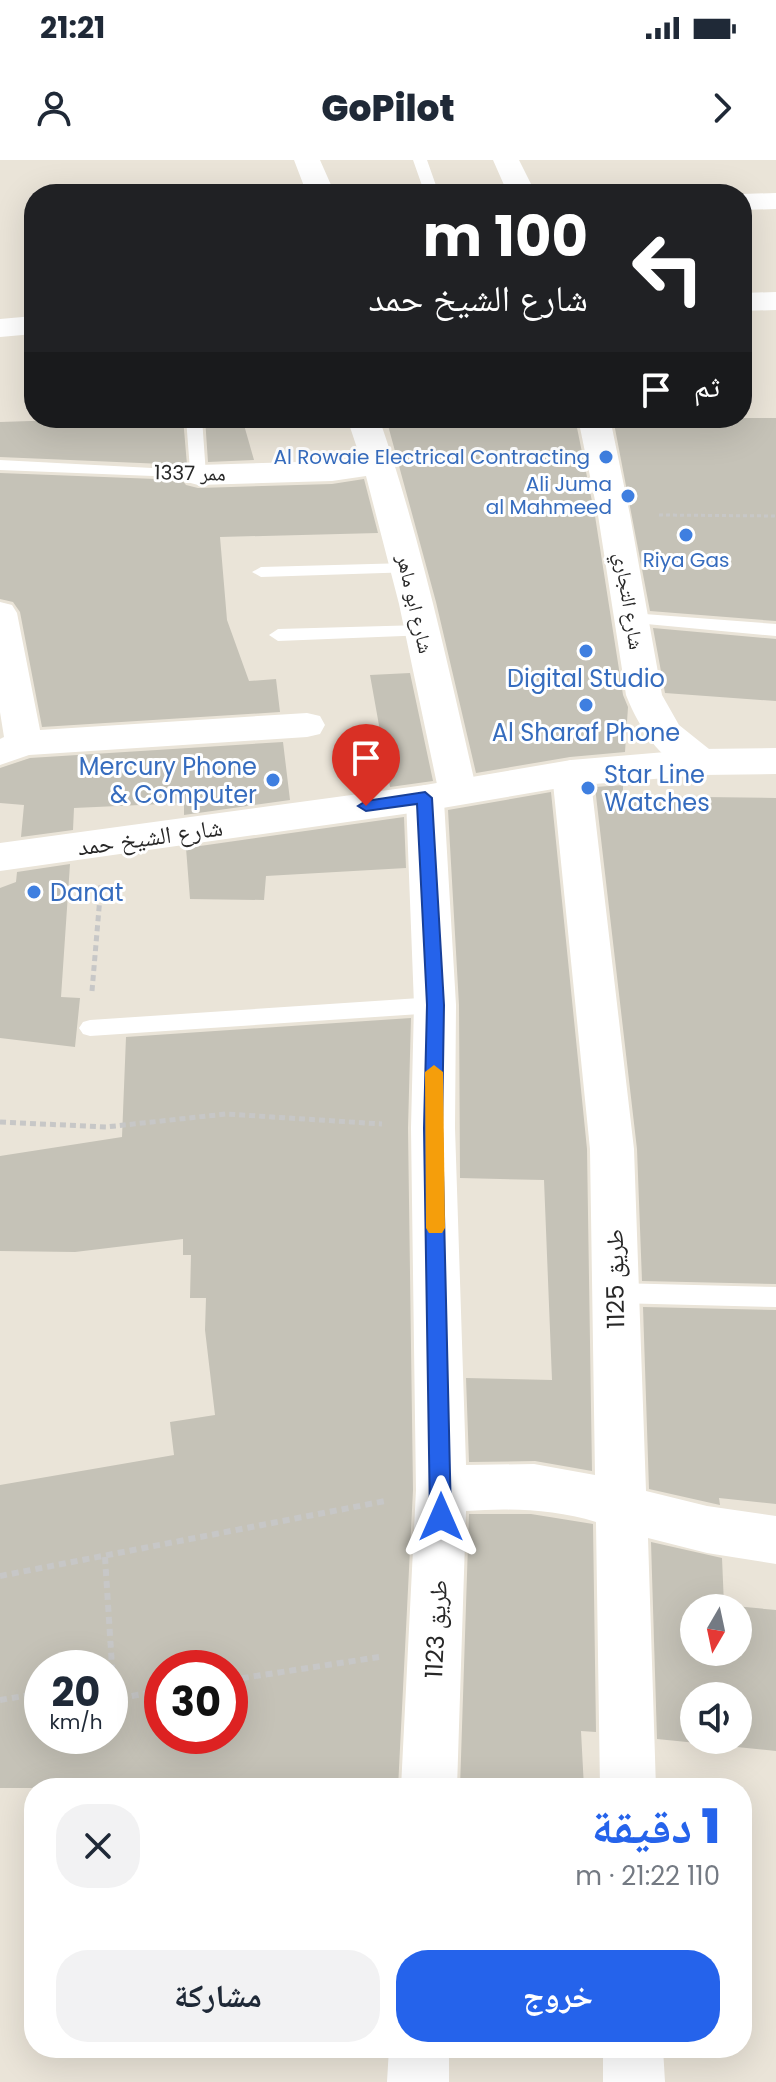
<!DOCTYPE html>
<html lang="ar">
<head>
<meta charset="utf-8">
<style>
	body { margin:0; font-family:Poppins,"Noto Naskh Arabic",sans-serif; background:#f2f2f3; color:#1f2937; direction:rtl; height:100vh; display:flex; flex-direction:column; font-size:30px; white-space:nowrap }
	* { box-sizing:border-box; margin:0 }
	p { font-size:26px; color:#747a83 }
	.icon { flex:none; width:44px; height:44px; fill:none; stroke:currentColor; stroke-width:2; stroke-linecap:round; stroke-linejoin:round }
	.map { position:relative; flex:1; overflow:hidden; direction:ltr }
	.drawer { position:absolute; left:24px; top:1618px; width:728px; height:280px; display:flex; flex-direction:column; background:#fff; border-radius:32px; box-shadow:0 8px 32px #0002; direction:rtl }
	.drawer>* { flex:none }
	.top-card { position:absolute; left:24px; top:24px; width:728px; height:244px; border-radius:32px; box-shadow:0 8px 32px #0002; direction:rtl; background:#202124; color:#fff; overflow:hidden }
	.needle { width:52px; rotate:189deg }
	.buttons { position:absolute; left:680px; top:1434px; display:grid; gap:16px }
	.buttons a { display:grid; place-items:center; width:72px; height:72px; border-radius:50%; background:#fff; box-shadow:0 8px 32px #0002; font-size:40px }
	.speed { position:absolute; left:24px; top:1490px; display:flex; gap:16px; font-size:40px; font-weight:700; text-align:center }
	.speed>* { display:grid; place-content:center; width:104px; height:104px; border-radius:50%; background:#fff; box-shadow:0 8px 32px #0002; line-height:1 }
	.speed small { font-size:20px; font-weight:400 }
	.speed .limit { border:12px solid #d22; background:#fff; color:#111 }
	.pin { position:absolute; display:grid; place-items:center; width:68px; height:68px; color:#fff; margin:-82px -34px; border-radius:50% 50% 50% 0; rotate:-45deg; box-shadow:0 0 8px #0007 }
	.pin .icon { rotate:45deg }
	.me { position:absolute; width:88px; margin:-44px; rotate:0deg; stroke-linejoin:round; filter:drop-shadow(0 0 6px #0008) }
	.turn { display:flex; align-items:center; gap:28px; height:168px; padding:0 32px; font-size:36px }
	.turn .icon { width:104px; height:104px; stroke-width:2.5 }
	.turn b { display:block; font-size:56px; line-height:68px }
	.then { display:flex; align-items:center; height:76px; padding:0 32px; background:#0003; gap:16px; font-size:30px }
	.round { display:grid; place-items:center; flex:none; width:84px; height:84px; border-radius:32px; background:#f2f2f3 }
	.head { display:flex; align-items:center; justify-content:space-between; height:136px; padding:0 32px }
	h1 { font-size:48px; font-weight:800; line-height:60px; color:#2563eb }
	.button { display:flex; gap:16px; margin-top:auto; padding:16px 32px }
	.button a { flex:1; height:92px; border-radius:32px; background:#2563eb; color:#fff; font-size:32px; font-weight:800; line-height:92px; text-align:center }
	.button a+a { background:#f2f2f3; color:#1f2937 }
	.status { display:flex; justify-content:space-between; align-items:center; height:56px; padding:0 40px; background:#fff; direction:ltr }
	.status svg { height:22px; fill:currentColor }
	header { display:flex; justify-content:space-between; align-items:center; height:104px; padding:0 32px; background:#fff; font-size:36px; font-weight:800 }
	.map>svg:first-child { display:block }
</style>
</head>
<body>
<div class="status"><b>21:21</b><svg viewBox="0 0 49 12"><path d="M0 12V9h3v3zM5 12V6h3v6zM10 12V3h3v9zM15 12V0h3v12zM26 1h20v11H26zM47 4h2v5h-2z"/></svg></div>
<header><svg class="icon" aria-label="forward" viewBox="0 0 24 24"><path d="M9 5l7 7-7 7"/></svg>GoPilot<svg class="icon" aria-label="person" viewBox="0 0 24 24"><circle cx="12" cy="8" r="4"/><path d="M4 21q1-7 8-7t8 7"/></svg></header>
<div class="map">
<svg width="776" height="1922" viewBox="0 0 776 1922">
	<rect width="100%" height="100%" fill="#eae4d8"/>
	<path fill="#c5c2b7" fill-rule="evenodd" d="M124,258h59l4,47 -187,-8v-35z
		M205,258h37l12,42 -46,2z
		M386,258h189l20,98 28,179 5,12 -3,45 -55,5 -94,16 -40,-171z
		M613,258h163v203l-126,-10z
		M0,313l182,7 4,5 12,3 134,-4 32,-5 14,54 -158,4 7,83 22,61 27,-2 4,33 -238,15 -22,-115 -7,-10 -13,-3z
		M653,468l123,11v62l-111,-8z
		M410,513l23,108 -43,6 -20,-112z
		M283,582l7,58 -106,15v-12l-110,5 -1,22 -52,7 3,-32 -24,-2v-35l30,-10z
		M623,625v11l153,2v486l-134,-3 -5,-132 -42,-362z
		M551,632l36,357 5,322 -57,-10 -66,1 -3,-84 86,2 -8,-200 -84,-2 -1,-173 -11,-195z
		M404,657l2,51 -140,8 -2,24 -74,-1 -4,-51z
		M70,704l-9,133 19,1 -5,49 -75,-9v-150l16,-6 1,-10z
		M411,858l-3,110 5,362 -15,298h-398v-303l174,-30 -4,-33 45,-7 -10,-85 1,-32h-16l1,-43h-8v-16l-108,13 -75,-1v-95l122,-19 4,-100zM42,1508h68v68h-68zM162,1508h68v68h-68z
		M643,1147l133,3v194l-57,-6 1,7 -71,-16z
		M469,1354h62l62,10 3,208 -15,-1 3,57h-124z
		M651,1382l71,16 2,47 52,5v141l-119,-12zM694,1448h44v44h-44zM694,1536h44v44h-44z"/>
	<g fill="none" stroke-linecap="round" stroke-linejoin="round">
		<path stroke="#c7c7c7" stroke-width="3" stroke-dasharray="4 3" stroke-linecap="butt" d="M659,355l117,1"/>
		<path stroke="#c7c7c7" stroke-width="5" stroke-dasharray="6 4" stroke-linecap="butt" d="M92,831l9,-106
			M0,962l106,5 120,-13 156,10"/>
		<path stroke="#c7c7c7" stroke-width="6" stroke-dasharray="7 5" stroke-linecap="butt" d="M105,1397l8,125
			M0,1416l385,-75
			M230,1520l149,-23
			M111,1522l2,17 49,-8
			M0,1540l42,-7"/>
		<path fill="#fff" fill-rule="evenodd" d="M413,0h14l12,34h-14z
			M186,258h16l4,57 -2,3 -204,-8v-10l190,10z
			M408,403l6,1 2,4 -2,4 -153,5 -9,-5 9,-5z
			M631,453l145,11v12l-151,-14 -3,-4 3,-4z
			M422,465l6,2 3,4 -3,4 -150,6 -9,-6 9,-6z
			M435,837l7,2 3,6 -3,6 -7,2 -345,23 -7,-2 -4,-6 4,-6 7,-2z
			M615,1123l161,4v20l-161,-4 -8,-3 -4,-7 4,-7z"/>
		<path fill="#fff" fill-rule="evenodd" d="M294,0h26l15,34h-28z
			M493,0h26l17,34h-28z
			M776,33v16l-34,1 -1,-16z
			M776,132v18l-34,1v-18z
			M34,156v18l-34,3v-18z
			M347,258h32c42,121 69,248 98,374l-6,9 -13,4 -14,-4 12,204 -1,123 11,337 68,-1 61,11 -5,-326 -38,-376 6,-9 13,-4 13,4 6,9 44,376 12,342 61,15 69,10v48l-69,-11 -59,-15 8,250h-56l-4,-266c-43,-13 -86,-14 -130,-11l-9,277h-56l15,-298 -5,-362 3,-123 -8,-207 6,-9 13,-4 13,4 -39,-185 -33,-128 -34,5 -134,4 -11,-3 -5,-7 5,-7 11,-3 134,-4 28,-4z
			M578,258h32l20,97 32,180 17,30 35,28 6,9 -6,9c-42,12 -75,-42 -88,-76l-28,-180z
			M0,442l12,3 5,8 23,117 267,-17 13,3 5,9 -5,9 -13,3 -278,18 -29,10v-26l4,-2 -4,-25z
			M389,1888h60v34h-62z
			M603,1888h60l2,34h-62z"/>
		<path fill="#fff" fill-rule="evenodd" d="M776,588v26l-75,1 -130,11 -146,25 -425,60v-28l425,-58 146,-25 130,-11z"/>
	</g>
	<path fill="#2563eb" stroke="#184099" stroke-width="2" d="M425,632l7,6 12,207 -2,123 9,389 -3,7 -7,3 -8,-3 -3,-7 -6,-389 3,-123 -10,-201 -51,7 -8,-5 8,-5z"/>
	<path fill="#f59e0b" d="M434,905l9,7 2,156 -3,5h-13l-3,-5 -1,-156z"/>
	<g fill="#3f7fe0" stroke="#fff" stroke-width="3">
		<circle cx="606" cy="297" r="8"/>
		<circle cx="628" cy="336" r="8"/>
		<circle cx="686" cy="375" r="8"/>
		<circle cx="586" cy="491" r="8"/>
		<circle cx="586" cy="545" r="8"/>
		<circle cx="273" cy="620" r="8"/>
		<circle cx="588" cy="628" r="8"/>
		<circle cx="34" cy="732" r="8"/>
	</g>
	<g text-anchor="middle" dominant-baseline="central" stroke-width="6" stroke-linejoin="round" paint-order="stroke">
		<g font-size="20" fill="#366cbe" stroke="#fff" text-anchor="end">
			<text x="590" y="297">Al Rowaie Electrical Contracting</text>
			<text x="612" y="324">Ali Juma<tspan x="612" dy="23">al Mahmeed</tspan></text>
			<text x="686" y="400" text-anchor="middle">Riya Gas</text>
		</g>
		<g font-size="20" fill="#272727" stroke="#fff">
			<text transform="translate(190 313) rotate(1)">ممر 1337</text>
			<text transform="translate(629 441) rotate(81)">شارع التجاري</text>
			<text transform="translate(415 444) rotate(77)">شارع ابو ماهر</text>
		</g>
		<g font-size="24" fill="#366cbe" stroke="#fff">
			<text x="586" y="518">Digital Studio</text>
			<text x="586" y="572">Al Sharaf Phone</text>
			<text x="257" y="606" text-anchor="end">Mercury Phone<tspan x="257" dy="28">&amp; Computer</tspan></text>
			<text x="604" y="614" text-anchor="start">Star Line<tspan x="604" dy="28">Watches</tspan></text>
			<text x="50" y="732" text-anchor="start">Danat</text>
		</g>
		<g font-size="24" fill="#272727" stroke="#fff">
			<text transform="translate(150 677) rotate(-8)">شارع الشيخ حمد</text>
			<text transform="translate(615 1119) rotate(-91)">طريق 1125</text>
			<text transform="translate(436 1469) rotate(-87)">طريق 1123</text>
		</g>
	</g>
</svg>
<div class="buttons">
<a><svg class="needle" viewBox="-14 -14 28 28"><path d="M0-13l5 13h-10z" fill="#e53935"/><path d="M0 13l5-13h-10z" fill="#747a83"/></svg></a>
<a><svg class="icon" aria-label="sound" viewBox="0 0 24 24"><path d="M4 9h4l5-4v14l-5-4H4zM17 9q2 3 0 6"/></svg></a>
</div>
<div class="speed"><div>20<small>km/h</small></div><div class="limit">30</div></div>
<div class="pin" style="left:366px;top:646px;background:#d93025"><svg class="icon" aria-label="arrive" viewBox="0 0 24 24"><path d="M6 21V4h12l-3 4 3 4H6"/></svg></div>
<svg class="me" style="left:441px;top:1357px" viewBox="-20 -20 40 40"><path d="M0-17L14 15 0 8-14 15z" fill="#2563eb" stroke="#fff" stroke-width="4"/></svg>
<div class="top-card">
<div class="turn"><svg class="icon" aria-label="left" viewBox="0 0 24 24"><path d="M17 20v-9H6M10 6l-5 5 5 5"/></svg><div><b>100 m</b>شارع الشيخ حمد</div></div>
<div class="then">ثم<svg class="icon" aria-label="arrive" viewBox="0 0 24 24"><path d="M6 21V4h12l-3 4 3 4H6"/></svg></div>
</div>
<section class="drawer">
<div class="head"><div><h1>1 دقيقة</h1><p>110 m · 21:22</p></div><a class="round"><svg class="icon" aria-label="close" viewBox="0 0 24 24"><path d="M6 6l12 12M18 6L6 18"/></svg></a></div>
<div class="button"><a>خروج</a><a>مشاركة</a></div>
</section>
</div>
</body>
</html>
